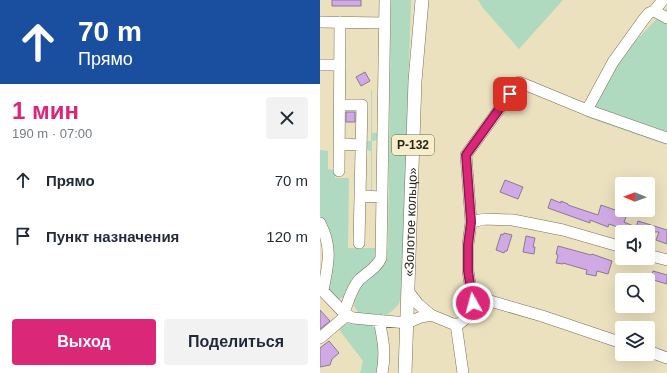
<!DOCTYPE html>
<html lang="ru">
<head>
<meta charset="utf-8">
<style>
	body { margin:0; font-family:Helvetica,sans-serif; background:#f2f2f3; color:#1f2937; height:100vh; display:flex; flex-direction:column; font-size:15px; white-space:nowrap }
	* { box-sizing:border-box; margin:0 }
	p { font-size:13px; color:#747a83 }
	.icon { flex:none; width:22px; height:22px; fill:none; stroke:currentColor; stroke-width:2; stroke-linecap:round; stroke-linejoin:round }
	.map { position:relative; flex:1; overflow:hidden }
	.sheet { display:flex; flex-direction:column; background:#fff; width:320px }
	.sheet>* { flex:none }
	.guide { background:#1a4fa0; color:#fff; overflow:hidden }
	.needle { width:26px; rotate:271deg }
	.fabs { position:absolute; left:295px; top:177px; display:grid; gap:8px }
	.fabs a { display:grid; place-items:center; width:40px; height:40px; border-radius:4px; background:#fff; box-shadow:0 4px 16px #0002; font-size:20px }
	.pin { position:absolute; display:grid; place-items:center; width:34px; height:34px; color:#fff; margin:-17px; border-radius:8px; box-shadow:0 2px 6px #0006 }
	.me { position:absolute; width:44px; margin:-22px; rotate:353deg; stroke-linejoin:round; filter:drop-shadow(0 0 3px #0008) }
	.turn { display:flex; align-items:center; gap:14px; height:84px; padding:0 12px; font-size:18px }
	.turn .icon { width:52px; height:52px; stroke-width:2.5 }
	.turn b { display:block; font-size:28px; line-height:34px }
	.round { display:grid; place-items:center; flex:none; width:42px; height:42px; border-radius:4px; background:#f2f2f3 }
	.overview { display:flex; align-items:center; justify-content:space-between; height:68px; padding:0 12px }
	h1 { font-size:24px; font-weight:800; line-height:30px; color:#db2777 }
	.action { display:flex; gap:8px; margin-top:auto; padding:8px 12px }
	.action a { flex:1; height:46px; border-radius:4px; background:#db2777; color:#fff; font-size:16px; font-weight:800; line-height:46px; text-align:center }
	.action a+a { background:#f2f2f3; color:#1f2937 }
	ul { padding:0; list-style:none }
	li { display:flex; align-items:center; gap:12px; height:56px; padding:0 12px }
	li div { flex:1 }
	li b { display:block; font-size:15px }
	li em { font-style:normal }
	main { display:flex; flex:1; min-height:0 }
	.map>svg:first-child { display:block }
</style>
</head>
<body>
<main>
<section class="sheet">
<div class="guide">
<div class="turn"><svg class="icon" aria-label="ahead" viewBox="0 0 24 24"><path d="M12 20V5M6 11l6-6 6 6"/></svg><div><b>70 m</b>Прямо</div></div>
</div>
<div class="overview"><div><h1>1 мин</h1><p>190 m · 07:00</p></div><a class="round"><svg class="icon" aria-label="close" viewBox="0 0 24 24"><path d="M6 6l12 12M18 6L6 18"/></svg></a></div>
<ul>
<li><svg class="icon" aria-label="ahead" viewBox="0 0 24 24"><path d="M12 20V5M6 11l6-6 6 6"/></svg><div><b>Прямо</b></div><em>70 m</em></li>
<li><svg class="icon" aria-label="arrive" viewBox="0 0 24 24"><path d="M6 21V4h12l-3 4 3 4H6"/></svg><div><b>Пункт назначения</b></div><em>120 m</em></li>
</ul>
<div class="action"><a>Выход</a><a>Поделиться</a></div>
</section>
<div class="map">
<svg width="347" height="373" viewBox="0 0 347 373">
	<rect width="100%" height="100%" fill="#ebe1bf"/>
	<path fill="#afdac0" d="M71,0h20l-9,283 -2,16 -1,5 -7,7 -7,5 -24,-2 -3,-2 -4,-6v-7l6,-13 25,-25 3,-14z
		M158,0h85l-44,49 -36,-41z
		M347,8v137l-81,-28 35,-61z
		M51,90h1v43h6v7l-6,1v52h-1v-42l-5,-1v-8l1,-1h4z
		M0,150l8,1v18l7,1v8h14l-1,70h29l-1,10 -32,39c-7,5 -11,-2 -17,-7l-1,-64 -6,-11z
		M34,322c6,1 15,0 19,4 9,7 5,37 4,47h-17l3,-12 -26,-34 9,-3z"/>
	<path fill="#d0aae4" stroke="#8b7994" d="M12,0h29v6h-29z
		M45,72l5,9 -9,5 -5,-9z
		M26,112h9v10h-9z
		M185,180l18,7 -5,12 -18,-7z
		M231,199l10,4v-2l7,3v1l30,10 3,-10 17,6 1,-3 9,4 -4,10 12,5 2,-6 29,9v14l-11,-4 3,-8h-28l-22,-8 -1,3 -18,-7v3l-42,-15z
		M184,233l8,2 -5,16h-2l-1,2 -8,-3 5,-16 2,1z
		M206,236l9,2 -2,9h2l-1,7 -11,-2z
		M238,246l33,9 1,-1 20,7 -4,13 -11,-3 -1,5 -10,-2 1,-4 -24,-7v1l-7,-1 2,-8 -2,-1z
		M333,271l14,4v9l-17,-5z
		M0,310l10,11 -10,8z
		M9,341l10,12 -7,6 -2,6 -10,2v-19z"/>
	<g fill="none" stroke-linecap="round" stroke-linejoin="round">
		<defs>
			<path id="minor" d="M334,11l13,7
				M0,22l65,1
				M0,65h20
				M20,105h22l-3,138
				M267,110l26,-48 31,-43 5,-6 5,-2 9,-11
				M19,144l22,1
				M19,171l1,-149
				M40,196l22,1
				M151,222l-5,-67 53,-73 68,28 80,28
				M0,223c13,25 8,42 3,67
				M328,255l19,5
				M0,288l25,26 8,4 54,5 14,-6 10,-2
				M88,291l10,13 13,11 22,9h6l5,-4 5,-7 5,-12 6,-3 62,18 80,27
				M153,303l-5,-32v-26l3,-23 14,-3 28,1 50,10 59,17
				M24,313c4,-11 7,-24 15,-33 7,-7 18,-12 22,-22l4,-258
				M59,320c4,19 7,33 3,53
				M136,324l7,49
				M0,338l27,-23
				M328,351l19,7"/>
			<g id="major">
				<path id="s1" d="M85,373l10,-292 7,-81"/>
			</g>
		</defs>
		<use href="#minor" stroke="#797051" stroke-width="12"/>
		<use href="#major" stroke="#797051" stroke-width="14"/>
		<use href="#minor" stroke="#fff" stroke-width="11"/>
		<use href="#major" stroke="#fff" stroke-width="13"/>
	</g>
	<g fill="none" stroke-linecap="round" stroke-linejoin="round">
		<defs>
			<path id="route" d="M153,303l-5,-32v-26l3,-23 -5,-67 44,-61"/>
		</defs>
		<use href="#route" stroke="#8e194d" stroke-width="10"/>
		<use href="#route" stroke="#db2777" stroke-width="7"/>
	</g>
	<g text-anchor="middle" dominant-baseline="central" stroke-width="4" stroke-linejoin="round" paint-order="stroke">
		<rect fill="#f8eecc" stroke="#67624f" stroke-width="1" x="72" y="135" width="42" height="20" rx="3"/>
		<g font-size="12" font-weight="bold" fill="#292619">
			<text x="93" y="145">Р-132</text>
		</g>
		<g font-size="13" fill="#292619" stroke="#f8eecc">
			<text stroke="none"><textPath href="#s1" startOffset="151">«Золотое кольцо»</textPath></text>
		</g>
	</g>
</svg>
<div class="fabs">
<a><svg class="needle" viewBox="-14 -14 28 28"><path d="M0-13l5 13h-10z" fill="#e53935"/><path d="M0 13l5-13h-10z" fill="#747a83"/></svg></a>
<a><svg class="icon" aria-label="sound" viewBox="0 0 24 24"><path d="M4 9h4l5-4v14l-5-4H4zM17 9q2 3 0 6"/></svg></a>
<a><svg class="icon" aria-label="search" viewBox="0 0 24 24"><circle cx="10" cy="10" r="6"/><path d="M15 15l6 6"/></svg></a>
<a><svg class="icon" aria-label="layers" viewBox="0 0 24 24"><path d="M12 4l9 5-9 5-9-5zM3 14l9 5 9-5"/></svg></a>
</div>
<div class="pin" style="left:190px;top:94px;background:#d93025"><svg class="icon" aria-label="arrive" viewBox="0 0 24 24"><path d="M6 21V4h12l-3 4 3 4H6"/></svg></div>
<svg class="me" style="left:153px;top:303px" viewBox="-20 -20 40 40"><circle r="17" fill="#db2777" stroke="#fff" stroke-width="3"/><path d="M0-11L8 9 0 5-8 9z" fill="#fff"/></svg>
</div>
</main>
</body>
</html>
